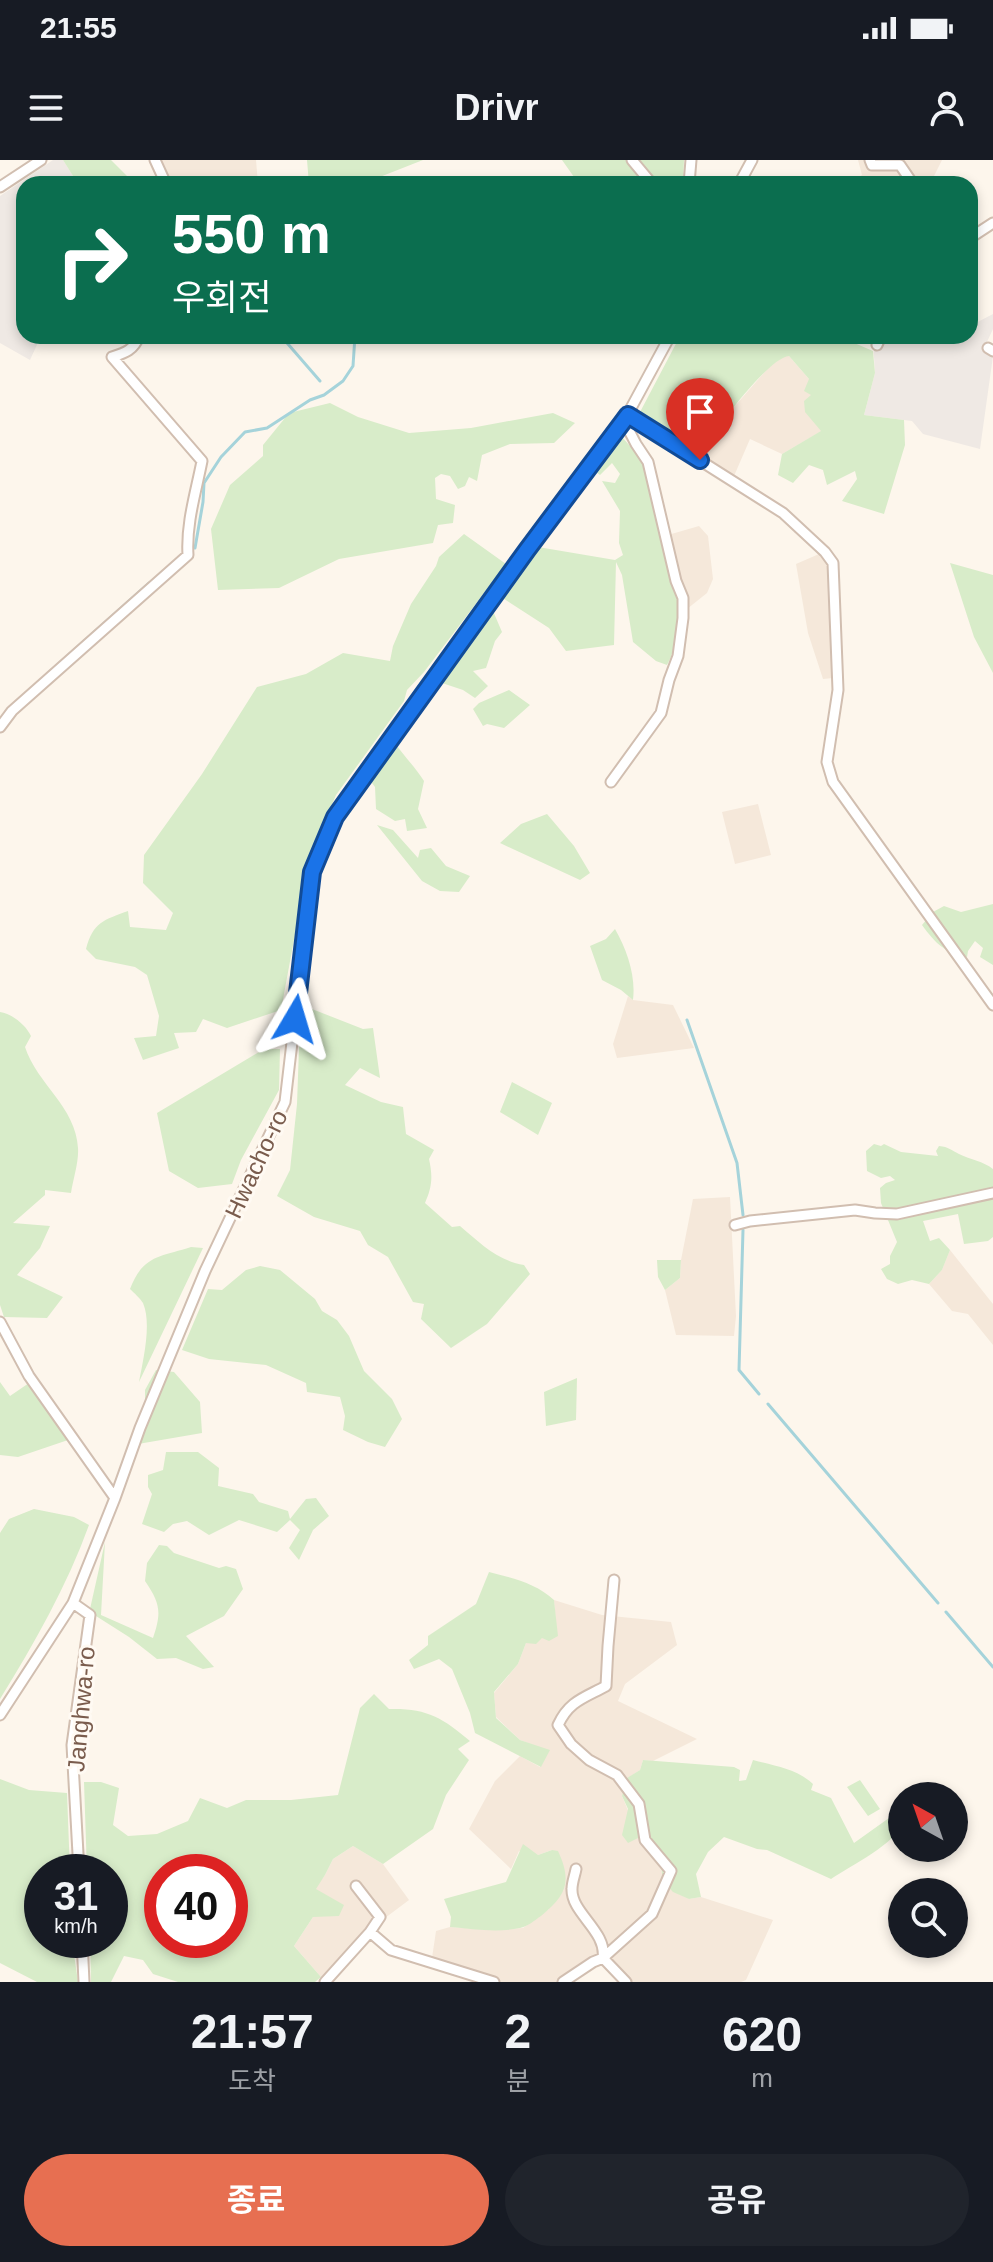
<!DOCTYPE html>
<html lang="ko">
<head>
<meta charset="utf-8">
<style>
	body { margin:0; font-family:Arial,"Noto Sans KR",sans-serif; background:#20242c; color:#f1f3f6; height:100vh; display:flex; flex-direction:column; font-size:30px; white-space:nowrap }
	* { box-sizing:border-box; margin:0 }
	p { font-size:26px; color:#9ea1a6 }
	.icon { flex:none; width:44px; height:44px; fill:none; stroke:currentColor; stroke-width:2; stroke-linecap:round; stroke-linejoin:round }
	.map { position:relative; height:1822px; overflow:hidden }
	.side { display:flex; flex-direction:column; background:#171b24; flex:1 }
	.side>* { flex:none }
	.banner { position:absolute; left:16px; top:16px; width:962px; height:168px; border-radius:24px; box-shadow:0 4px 12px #0003; background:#0b6e4f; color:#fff; overflow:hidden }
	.needle { width:52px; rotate:320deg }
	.fabs { position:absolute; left:888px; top:1622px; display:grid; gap:16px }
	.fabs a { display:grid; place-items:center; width:80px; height:80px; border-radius:50%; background:#171b24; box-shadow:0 4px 12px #0003; font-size:40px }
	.speed { position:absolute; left:24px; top:1694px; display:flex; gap:16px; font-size:40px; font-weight:700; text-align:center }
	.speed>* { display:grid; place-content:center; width:104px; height:104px; border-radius:50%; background:#171b24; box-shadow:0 4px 12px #0003; line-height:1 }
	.speed small { font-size:20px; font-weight:400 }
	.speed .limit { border:12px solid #d22; background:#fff; color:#111 }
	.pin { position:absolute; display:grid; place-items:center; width:68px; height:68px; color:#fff; margin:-82px -34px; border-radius:50% 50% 50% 0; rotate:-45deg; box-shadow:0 0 8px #0007 }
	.pin .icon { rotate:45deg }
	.me { position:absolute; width:88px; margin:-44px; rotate:7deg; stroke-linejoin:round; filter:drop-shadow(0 0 6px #0008) }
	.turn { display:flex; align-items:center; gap:28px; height:168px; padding:0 24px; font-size:36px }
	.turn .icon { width:104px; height:104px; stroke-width:2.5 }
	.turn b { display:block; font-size:56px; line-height:68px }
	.eta { display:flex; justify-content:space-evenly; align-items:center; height:136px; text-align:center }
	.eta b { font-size:48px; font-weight:700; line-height:56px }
	.primary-button { display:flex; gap:16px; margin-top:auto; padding:16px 24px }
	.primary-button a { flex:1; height:92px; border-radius:48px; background:#e76f51; color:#fff; font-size:32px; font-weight:700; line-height:92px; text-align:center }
	.primary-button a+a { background:#20242c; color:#f1f3f6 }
	.status { display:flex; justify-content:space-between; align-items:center; height:56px; padding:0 40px; background:#171b24; direction:ltr }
	.status svg { height:22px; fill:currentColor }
	header { display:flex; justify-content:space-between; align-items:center; height:104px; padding:0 24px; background:#171b24; font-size:36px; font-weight:700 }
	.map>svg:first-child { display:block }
</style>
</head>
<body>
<div class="status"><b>21:55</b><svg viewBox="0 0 49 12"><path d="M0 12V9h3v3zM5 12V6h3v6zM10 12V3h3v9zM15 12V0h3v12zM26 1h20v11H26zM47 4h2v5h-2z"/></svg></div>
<header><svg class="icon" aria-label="menu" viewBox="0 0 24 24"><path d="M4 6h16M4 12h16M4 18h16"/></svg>Drivr<svg class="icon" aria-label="person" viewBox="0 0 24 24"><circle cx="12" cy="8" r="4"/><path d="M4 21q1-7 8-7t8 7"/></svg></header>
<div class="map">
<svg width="993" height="1822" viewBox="0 0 993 1822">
	<rect width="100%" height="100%" fill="#fdf6ec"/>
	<path fill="#f5e8da" d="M160,0h96l2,24h-86z
		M858,0h84l-9,18 4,6h-84l-1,-3 10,-6z
		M782,196h7l20,23 2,16 11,36 -40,23 -32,-15 -16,37 -35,-22 21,-31 49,-56z
		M699,366l9,10 5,43 -6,14 -20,16 -19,-74z
		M819,394l11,13 3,111 -10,1 -15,-46 -12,-69z
		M758,644l13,51 -36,9 -13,-52z
		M628,836l5,4 40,5 21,43 -77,10 -4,-14z
		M730,1037l6,119 -2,20 -58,-1 -11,-45 15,-12 1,-18 12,-61z
		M950,1090l43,54v41l-25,-31 -16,-3 -23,-27 13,-14z
		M554,1440l48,15 69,7 6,23 -52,39 -7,17 79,38 -44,22 -10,-1 -3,10 -9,6 -9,20 17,41 22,28 2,16 -13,32 -51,43 -16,8 -25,18h-58l-68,-24 4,-27 14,-4 44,3 29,-2 26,-19 3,-59 -14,5 -19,-4 -8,18 -42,-40 26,-48 25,-25 20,11 9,-16 -29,-11 -24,-23 -2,-24 24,-29 8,-21 16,-5 15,-2z
		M353,1686l30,18 26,36 -28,21 -60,56 -27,-31 19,-29 2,-28 10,-14 8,-16z
		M667,1725l22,14 12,-2 72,23 -27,60 -5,2h-110l-22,-25 45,-40z"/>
	<path fill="#efe9e4" d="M53,0h10l15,24h-54v152h17l-11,24 -30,-17v-147z
		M993,154v15l-7,15 7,12 -13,93 -57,-15 -11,-13 -48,-6 11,-42 -2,-32 5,-5h92v-10z"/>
	<path fill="#d8ecc9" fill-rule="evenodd" d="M63,0h48l18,18 3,6h-54z
		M307,0h116l-61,24h-53z
		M562,0h122l-1,24h-104z
		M680,176h170l2,6 21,9 2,22 -11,42 40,5 1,25 -21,69 -42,-13 15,-22 -2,-8 -28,14 -4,-15 -14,-5 -16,18 -15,-8 4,-21 39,-23 -16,-19 -1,-11 7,-6 -7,-4 5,-12 -20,-23c-22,2 -76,78 -90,98l-60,-40z
		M330,243l28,14 51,16 62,-5 82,-15 22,10 -21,20 -44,1 -28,11 -5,26 -8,-4 -4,9 -7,3 -8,-13 -9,-2 -6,4 1,21 19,6 -2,18 -15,2 -5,18 -94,16 -60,29 -61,2 -7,-61 19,-44 33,-29v-11l26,-32z
		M621,276l19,21 9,18 14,68c-1,24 16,44 17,67 1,12 -3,21 -5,31 -2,10 -3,15 -8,24l-11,-4 -23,-19 -11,-67 -6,-13 -2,83 -48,6 -17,-23 -48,-31 37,-50 77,13 8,-5 -4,-12 1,-32 -18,-30 13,2 5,-9 -8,-11 -12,12 -7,-5 13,-19z
		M464,374l42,30 -82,108 -17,18 -3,11 -68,94 -27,64 -28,151 -54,18 -24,-9 -7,13 -22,1 5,15 -36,12 -9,-22 22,-2 3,-20 -12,-41 -12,-8 -39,-8 -10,-10c7,-27 18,-29 42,-38l2,16 36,3 7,-17 -30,-30 1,-28 58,-81 55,-87 49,-13 37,-21 47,8 3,-15 18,-42 25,-38 3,-9z
		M950,403l43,12v98l-19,-36z
		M493,451l9,21 -7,9 -9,27 -13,3 15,15 -13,12 -12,-8 -24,-8 47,-64z
		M509,530l21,15 -26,23 -17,-4 -4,2 -10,-17 6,-6z
		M394,582c10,14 21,25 30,39l-6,28 9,19 -20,3 -2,-12 -10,2 -19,-12 -1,-22 -6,-8z
		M547,654l27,32 16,27 -10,7 -80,-37 21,-19z
		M377,665l16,5 25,28 2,-8 11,-2 15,18 24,10 -11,16 -19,-1 -18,-10z
		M993,744v61l-13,-8 3,-9 -8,-7 -7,10 -1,6c-23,-5 -31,-13 -45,-32l11,-13 11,-6 17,6z
		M615,769c12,21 21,47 18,71l-12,-10 -19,-10 -12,-34 16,-7z
		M312,849l51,20 10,-1 7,50 -20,-10 -15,17 36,17 22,5 3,27 28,16 -5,9c4,18 3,28 -4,44l27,24 8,-1c20,17 38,35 64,39l6,9 -43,50 -36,24 -30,-29 3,-15 -11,-2 -25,-45 -20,-12 -8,-14 -46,-14 -37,-21 13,-26 7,-66 2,-56z
		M0,852c11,1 26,13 31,24l-6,11c12,37 51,60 53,101 1,14 -5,31 -7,45l-26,-3v5l-32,28 37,3 -10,22 -23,27 46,22 -16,21 -43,-1 -4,-12z
		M264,889h16l-1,41 -38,70 -9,24 -34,4 -29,-17 -12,-58z
		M512,922l40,21 -14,32 -38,-23z
		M874,984l7,2 3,-2 17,8 37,4 -2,-5 3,-5c10,1 12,4 20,8 12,6 24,7 34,15v68l-5,4 -24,3 -6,-30 -35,7 7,20 9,-3 11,12 -8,20 -13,14 -17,-4 -14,4 -11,-5 -6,-10 9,-5v-8l7,-14 -16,-39 -1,-15 6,-5 9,-3 -5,-4 -9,2 -14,-7 -1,-20z
		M191,1087l12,1 -64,134c4,-22 13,-58 4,-79 -3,-5 -9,-10 -13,-14 13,-34 30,-32 61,-42z
		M657,1100h24l-1,18 -15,12 -7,-13z
		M260,1106l20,4 35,29 7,12 15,9 12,16 15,35 28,28 10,20 -17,28 -17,-5 -25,-12 2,-14 -5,-19 -33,-5 -1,-9 -40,-18 -57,-6 -27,-9 26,-61 14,1 24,-20z
		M156,1210l18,2 26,30 2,31 -64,11 14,-36 -7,-7v-11z
		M577,1218l-1,42 -30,6 -2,-34z
		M0,1222l10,14 19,-13 39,57 -50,17 -18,-2z
		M166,1292h32l21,16 -1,18 35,8 6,8 29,9 2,8 16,-20 10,-1 13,18 -16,14 -14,30 -10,-12 11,-18 -10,-10 -13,12 -38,-12 -30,15 -22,-14 -14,3 -9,8 -22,-8 10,-30 -4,-7v-12l15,-5z
		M34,1349l40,8 15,8c-22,61 -55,119 -89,174v-166l9,-14z
		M105,1382l-4,73 52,23c9,-26 7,-35 -8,-57l2,-18 12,-18 8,1 7,7 45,15 7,-2 10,3 7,20 -19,27 -38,20 28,31 -11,2 -27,-11 -19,1 -28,-22 -33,-21 -6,-7z
		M489,1412c23,6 47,11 65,28l4,36 -9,5 -7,-3 -6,6 -10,-1 -8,21 -24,28 2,26 24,22 30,10 -9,17 -66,-34 -5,-20 -18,-44 -13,-10 -25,10 -5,-9 19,-15v-9l48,-32z
		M374,1534l15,15c37,-1 53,8 81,32l-12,8 11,11 -23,35 -13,34 -50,35 -30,-18 -20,13 -8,16 -9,14 28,16 -5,11 -26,1 -19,29 27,31 -6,5h-137l-25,-8 -10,-14 -19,-4 -13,26h-20l-1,-42h20v-68h-23l-3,-90h17l18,6 -6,37 15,11 29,-2 31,-13 12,-23 27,10 19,-8h45l47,-5 22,-87zM162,1712h68v68h-68z
		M643,1600l91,7 6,3 -1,11 7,-1 7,-20c22,6 44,9 60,24l-2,6 20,8 23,45 35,-25 13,4c-4,21 -52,44 -71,57l-64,-29 -10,-1 -33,-12 -16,15 -12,22 5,23 -12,2 -16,-7 -10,-11 -2,-16 -21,-28 -12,6 -6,-8 6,-26 -6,-13 5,-18 13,-8z
		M0,1619l29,11 38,3 3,79h-28v68h30l6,42h-41l-37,-19z
		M860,1620l20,29 -12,7 -21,-29z
		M523,1684l15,11 14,-5 6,1c14,30 9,44 -17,65 -6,4 -14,11 -21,12 -23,5 -47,1 -70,-1l1,-10 -7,-18 62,-17z"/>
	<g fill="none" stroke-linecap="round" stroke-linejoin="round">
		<path stroke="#a5d3da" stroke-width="3" d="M281,176l39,45
			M195,388l8,-46 1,-19 17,-26 24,-25 22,-4 43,-28 14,-5 19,-14 10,-15 2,-30
			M47,514l102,-91
			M687,860l50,143 6,52
			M743,1070l-4,140 20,24
			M768,1244l170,199
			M946,1452l47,55"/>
		<defs>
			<path id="minor" d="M155,0l11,24
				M632,0l20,24
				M870,0l2,5h28l13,19
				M689,24l2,-24
				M739,24l13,-24
				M0,27l41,-27
				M970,78l23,-15
				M877,185l4,-9
				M988,188l5,3
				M628,255l155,98 42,39 8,11 5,127 -11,72 6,20 160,223
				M0,567l12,-16 176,-156c-2,-32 8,-63 14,-94l-90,-104c13,-4 22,-7 27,-21
				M611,622l50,-69 8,-33 9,-24 5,-38v-20l-7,-17 -28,-119 -12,-18 -12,-23
				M735,1065l15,-4 105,-11 20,3 22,1 96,-21
				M0,1162l29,54 86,122
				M73,1443l17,12 -18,130 7,127
				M0,1555l73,-112 42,-105 25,-70 65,-157 80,-169 27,-230 23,-55 192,-267 97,-129 46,-85
				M576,1709c-1,6 -4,13 -4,20 -1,24 35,42 31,69l49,-44 19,-43 -26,-31 -6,-36 -22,-29 -28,-15 -18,-16 -13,-19c11,-24 26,-27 48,-39l2,-40 6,-66
				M370,1772l21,18 103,32
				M82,1780l2,42
				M325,1822l45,-50 10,-15 -24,-31
				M563,1822l30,-20 10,-4 23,24"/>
		</defs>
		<use href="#minor" stroke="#d1beb0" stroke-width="13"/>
		<use href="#minor" stroke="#fff" stroke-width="9"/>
	</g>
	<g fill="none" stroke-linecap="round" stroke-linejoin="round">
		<defs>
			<path id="route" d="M295,859l17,-147 23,-55 192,-267 101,-135 72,45"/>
		</defs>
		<use href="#route" stroke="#114b97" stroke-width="20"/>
		<use href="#route" stroke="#1a73e8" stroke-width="14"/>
	</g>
	<g text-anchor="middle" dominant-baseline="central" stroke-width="6" stroke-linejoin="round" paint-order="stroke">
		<g font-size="24" fill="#7a5c4d" stroke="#fffaf3">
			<text transform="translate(256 1004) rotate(-65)">Hwacho-ro</text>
			<text transform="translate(81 1549) rotate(-85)">Janghwa-ro</text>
		</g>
	</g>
</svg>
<div class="fabs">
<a><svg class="needle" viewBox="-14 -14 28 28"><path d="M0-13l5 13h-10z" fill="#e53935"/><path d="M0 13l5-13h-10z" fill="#9ea1a6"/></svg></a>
<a><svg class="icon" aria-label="search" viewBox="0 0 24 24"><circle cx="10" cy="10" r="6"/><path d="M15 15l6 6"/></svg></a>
</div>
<div class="speed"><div>31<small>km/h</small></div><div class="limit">40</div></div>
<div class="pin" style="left:700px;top:300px;background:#d93025"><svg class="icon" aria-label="arrive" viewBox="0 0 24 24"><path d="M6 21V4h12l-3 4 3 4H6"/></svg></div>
<svg class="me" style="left:295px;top:859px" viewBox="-20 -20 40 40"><path d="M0-17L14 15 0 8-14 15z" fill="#1a73e8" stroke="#fff" stroke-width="4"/></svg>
<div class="banner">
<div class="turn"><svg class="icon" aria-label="right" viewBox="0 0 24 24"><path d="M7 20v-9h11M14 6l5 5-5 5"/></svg><div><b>550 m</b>우회전</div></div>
</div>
</div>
<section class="side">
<div class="eta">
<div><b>21:57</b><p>도착</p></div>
<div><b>2</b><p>분</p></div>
<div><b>620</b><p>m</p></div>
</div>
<div class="primary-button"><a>종료</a><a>공유</a></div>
</section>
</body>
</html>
